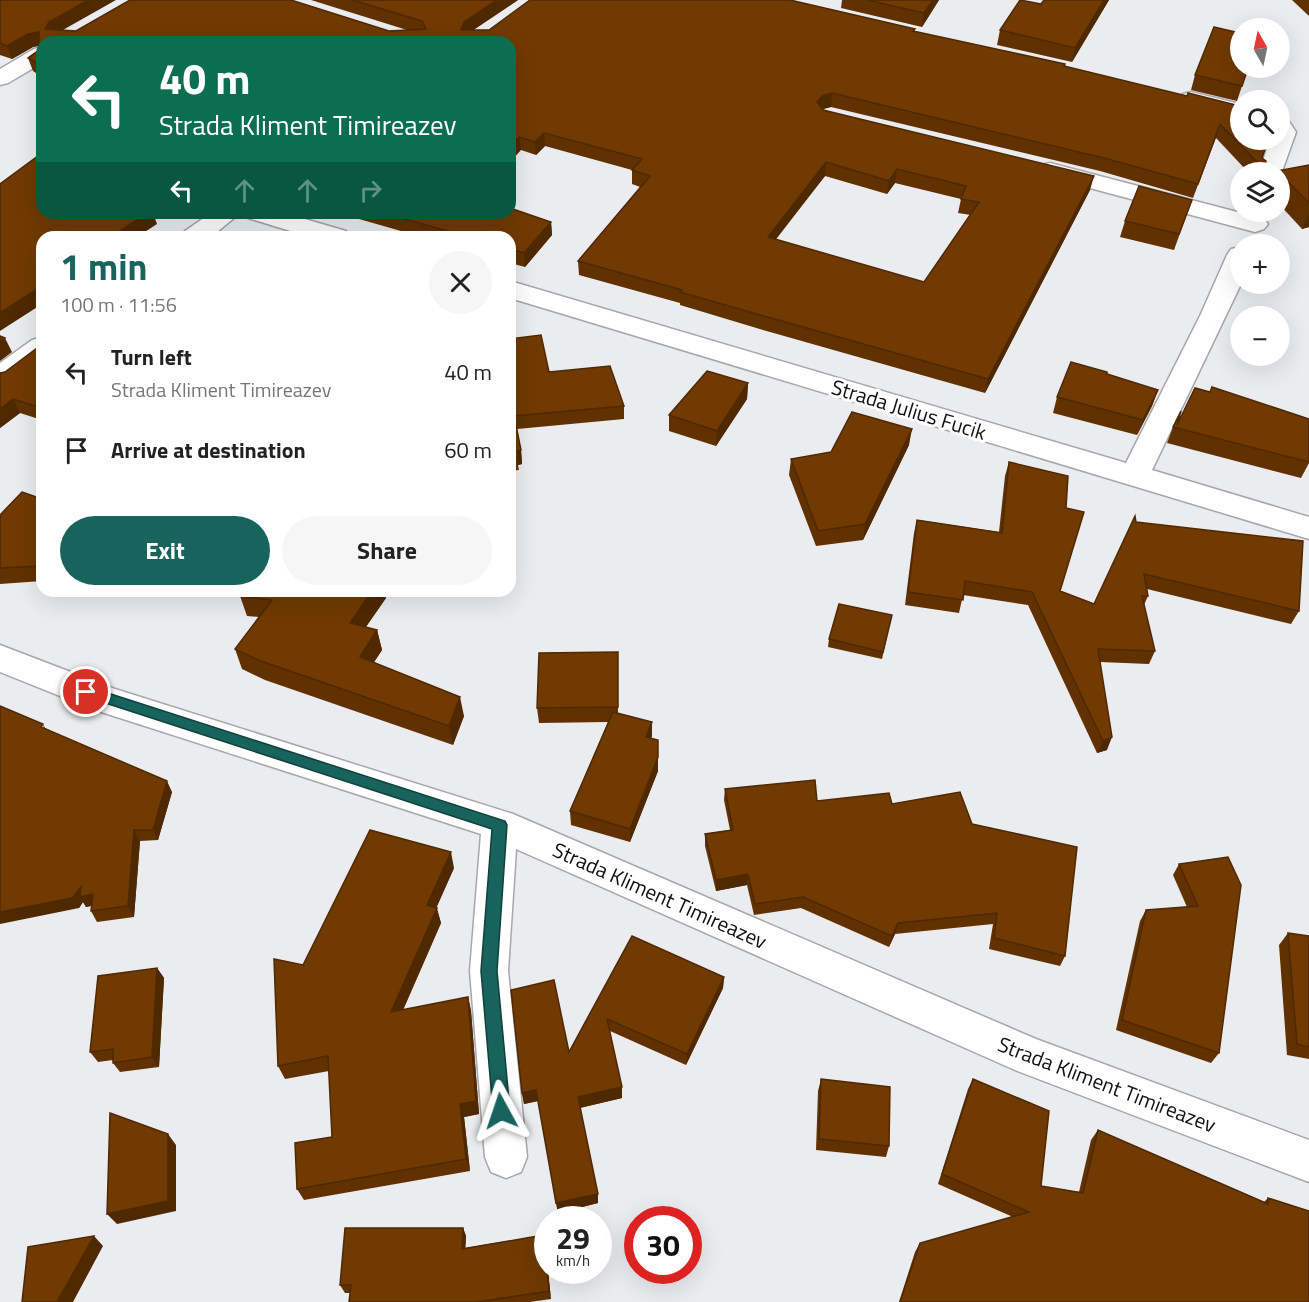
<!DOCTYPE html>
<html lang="en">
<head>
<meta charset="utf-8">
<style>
	body { margin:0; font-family:"Titillium Web",sans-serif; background:#f6f6f6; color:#222; height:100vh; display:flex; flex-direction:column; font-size:22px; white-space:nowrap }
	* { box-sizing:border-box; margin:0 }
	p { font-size:20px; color:#767676 }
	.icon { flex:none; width:33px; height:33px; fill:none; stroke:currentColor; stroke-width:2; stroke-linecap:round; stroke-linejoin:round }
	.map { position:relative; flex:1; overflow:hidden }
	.details { position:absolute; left:36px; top:231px; width:480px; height:366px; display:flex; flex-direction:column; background:#fff; border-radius:18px; box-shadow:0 6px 24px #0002 }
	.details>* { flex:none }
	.banner { position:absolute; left:36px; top:36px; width:480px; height:183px; border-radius:18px; box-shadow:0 6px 24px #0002; background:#0b6e4f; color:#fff; overflow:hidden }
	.needle { width:39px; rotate:351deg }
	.buttons { position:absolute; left:1230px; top:18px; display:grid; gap:12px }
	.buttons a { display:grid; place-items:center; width:60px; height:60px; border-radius:50%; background:#fff; box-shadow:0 6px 24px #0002; font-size:30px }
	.speed { position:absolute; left:534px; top:1206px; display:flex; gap:12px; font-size:30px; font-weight:700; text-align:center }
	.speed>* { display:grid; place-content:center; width:78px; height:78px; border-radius:50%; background:#fff; box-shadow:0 6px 24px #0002; line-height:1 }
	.speed small { font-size:15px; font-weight:400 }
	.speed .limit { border:9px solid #d22; background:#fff; color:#111 }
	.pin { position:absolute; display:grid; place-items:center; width:51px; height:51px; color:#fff; margin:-26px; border:3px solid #fff; border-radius:50%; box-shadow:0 2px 6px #0007 }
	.me { position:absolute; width:66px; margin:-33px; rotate:355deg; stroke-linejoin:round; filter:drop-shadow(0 0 4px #0008) }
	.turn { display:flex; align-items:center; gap:21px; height:126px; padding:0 24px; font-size:27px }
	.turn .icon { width:78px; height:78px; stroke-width:2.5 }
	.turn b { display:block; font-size:42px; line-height:51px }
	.lanes { display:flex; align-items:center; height:57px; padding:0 24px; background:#0003; justify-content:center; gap:30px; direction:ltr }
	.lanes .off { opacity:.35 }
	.round { display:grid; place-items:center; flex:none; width:63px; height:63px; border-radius:32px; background:#f6f6f6 }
	.headline { display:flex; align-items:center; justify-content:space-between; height:102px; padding:0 24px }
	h1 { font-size:36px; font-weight:700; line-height:45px; color:#18645d }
	.button { display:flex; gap:12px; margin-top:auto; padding:12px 24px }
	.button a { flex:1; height:69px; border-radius:36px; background:#18645d; color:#fff; font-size:24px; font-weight:700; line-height:69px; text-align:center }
	.button a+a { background:#f6f6f6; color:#222 }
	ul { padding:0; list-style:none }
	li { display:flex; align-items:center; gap:18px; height:78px; padding:0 24px }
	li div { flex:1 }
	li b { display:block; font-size:22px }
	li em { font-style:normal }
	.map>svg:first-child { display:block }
</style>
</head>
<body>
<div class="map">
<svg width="1309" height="1302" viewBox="0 0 1309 1302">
	<rect width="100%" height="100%" fill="#ebecef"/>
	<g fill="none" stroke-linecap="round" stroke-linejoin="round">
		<defs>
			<path id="street" d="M42,47v16l-34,20 -8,2v-16l34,-20z
				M1191,92l49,12v14l-57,-14 -4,-5 4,-5z
				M1280,118l8,2 8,12 -16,45v-5h-21l11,-32h10z
				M1050,163l214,56 4,5 -4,5 -9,3 -214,-57 -3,-5 3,-5z
				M211,213h29l-29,24h-30l4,-6z
				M244,213h40l62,18 4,6h-40l-62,-19z
				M1240,247l1,37 -89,186 157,47v22l-799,-241v-17l616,182 74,-147 27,-61 4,-6z
				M42,337v23l-32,24 -10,2v-23l32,-23z
				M0,645l115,44 398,125 523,225 273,101v42l-294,-112 -499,-221 -8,122 19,186 -6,15 -15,6 -15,-6 -6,-15 -15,-186 11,-137 -386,-124 -95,-38z"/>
		</defs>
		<use href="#street" stroke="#a6a7aa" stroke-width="3"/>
		<use href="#street" fill="#fff" fill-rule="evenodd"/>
	</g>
	<path fill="#613200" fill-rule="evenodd" d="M0,0l63,30 13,1h313l18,-1 -96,-30h207l-45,30 442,-1v3l150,32v3l169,44 28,47 4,3 -4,11h-14l-32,-34 -23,60 -93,-27 -269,-64 -9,2 268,81 -105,203 -222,-63 -83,-25v-2l-101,-28 -1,-14 62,-74 -8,-3v-14l-87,-24 -9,9 -15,-5 -479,-108v35l-9,-6 -5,-13 11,-8v-4l-6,1 -21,12 -12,-4zM825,176l62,18 8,-11 66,16 -3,14 13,2 -47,67 -149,-43z
		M842,0h97l-17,27 -81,-19z
		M1044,0h65l-37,62 -75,-17 3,-15 41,-26z
		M1292,0h17v16z
		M1248,68l-11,33 -46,-11 4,-15z
		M1309,165v62l-7,2 -22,-24v-33h-3v-1z
		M1192,200l-18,50 -54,-13 5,-16z
		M338,213h172l41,9 1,13 -27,32 -15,-4v-26h-88z
		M510,339l39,33 75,34v13l-107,10 4,21 1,14 -4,1 1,5 -9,1z
		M42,350v70l-22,-7 -20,15v-55l5,-1z
		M1107,374l51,16 -6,16 -15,29 -84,-22 4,-16z
		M748,383l-1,16 -31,47 -47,-15v-16z
		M1309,419v44l-8,15 -134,-35 6,-16z
		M909,445l-46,95 -47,6 -27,-71 2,-16z
		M1009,462l51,129 34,13 42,-82 163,89 -8,13 -144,-35 1,7 -4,9 11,46 -6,13 -49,-2 7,88 -10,3 -69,-148 -65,-10 -4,18 -54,-8 9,-72 3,-13 82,12 6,-56z
		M42,499v82l-42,3v-69z
		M240,596l146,2 -20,29 11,3 5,20 -8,12 90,54 -11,29 -188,-65 -23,-11 -7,-20 24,-32 -12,-1z
		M892,615l-10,44 -54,-12 1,-8z
		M618,652v61l34,9v14l-1,2 7,33 -28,71 -59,-17 -1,-14 38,-89 -69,1 -2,-15z
		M43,724l2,4 127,64 -14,48 -18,1 -6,76 -37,5 -6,-11v-5l-5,1 -3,-5 -4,6z
		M725,789l92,12 75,3 80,20 93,132 -5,10 -71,-17 4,-25 -98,10 -6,13 -88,-39 -47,7 -7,-30 -31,6 -11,-45v-12l25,-4 -6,-30z
		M1228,857l-9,196 -8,10 -95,-33 24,-109 6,-11 41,-3 -14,-32 6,-11z
		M454,868l-18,40 5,15 -38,87 65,-13 3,14 8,103 -15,3 6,54 -166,29 -7,-11 35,-52 -3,-66 -44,8 -7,-13 25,-101z
		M1288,933l21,3v123l-22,-4 -8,-110z
		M632,936l92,41 -1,11 -37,77 -76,-34 12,67 -42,10 18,86v9l-40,10 -20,-112 -14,3 -2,-11 47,-41z
		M157,968l7,10 -5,89 -39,5 -7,-9v-3l-15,2 -8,-10z
		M821,1079l68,67 -3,11 -70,-7 2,-59z
		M973,1079l68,107 38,6 12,-52 7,-10 166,72 4,-4 41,104h-410l16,-50 5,-9 93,-26 -75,-33 30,-95z
		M463,1228l3,8 -1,12 79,-13 1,9 6,55 -21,3h-181l1,-9h-5l-5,-8z"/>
	<path fill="#4f2900" d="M88,0h28l-62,35 -9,-6 4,-7z
		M497,0h21l-52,35 -5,-5 3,-8z
		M933,0h6l-17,27 2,-14z
		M1104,0h5l-37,62 3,-14z
		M39,32l3,13 -9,2 -21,12 -5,-13 21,-12z
		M832,93l-1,14 -11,3 -3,-8 5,-6z
		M544,133l1,13 -9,9 -1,-13z
		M519,137l2,13 -11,12v-15z
		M826,162l-1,14 -58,75 1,-14z
		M897,169l-2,14 -8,11 2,-13z
		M1094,176l-4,14 -105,203 3,-14z
		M1309,212v15l-7,2z
		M148,213h5l4,11 -20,13h-23v-2z
		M551,222l1,13 -27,32 -1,-14z
		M42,286v18l-42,27v-18z
		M5,338l7,14 -12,9v-19z
		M748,383l-1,16 -31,47 1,-15z
		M1158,390l-6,16 -15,29 6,-15z
		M13,399l7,14 -20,15v-19z
		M912,429l-3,16 -46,95 2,-16z
		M521,450l1,14 -4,1 -1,-14z
		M372,591h12l2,7 -31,44 -5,-19z
		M377,630l5,20 -17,26 -5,-19z
		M460,697l4,19 -11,29 -4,-19z
		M652,722v14l-6,15v-14z
		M1112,737l-5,13 -10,3 6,-12z
		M658,757v14l-28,71v-13z
		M167,781l5,11 -14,48 -5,-10z
		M134,830l6,11 -6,76 -6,-11z
		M451,852l3,16 -23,52 -4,-15z
		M748,874l-1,11 -31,6v-11z
		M81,887l12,7 6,10 -13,3 -3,-5 -4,6 -79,16v-12z
		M437,908l4,15 -45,103 -5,-14z
		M898,923l-3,11 -6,13 3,-11z
		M157,968l7,10 -5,89 -7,-10z
		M724,977l-1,11 -37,77 1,-11z
		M468,997l3,14 8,103 -15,3 6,54 -4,-12 -6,-55z
		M622,1087v11l-43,10 -1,-11z
		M536,1090l2,11 -14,3 -2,-11z
		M168,1134l8,11v66l-59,13 -10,-10z
		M598,1194v9l-40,10 -2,-10z
		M463,1228l3,8 -1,21 -3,-8z
		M544,1235l1,9 6,55 -2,-8z
		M94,1236l9,10 -30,56h-16z"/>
	<path fill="#713a00" stroke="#4f2900" stroke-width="1.5" fill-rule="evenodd" d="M0,0h88l-39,22 -4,7 31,2 54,-31h161l98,31 37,-2 -4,-8 -70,-21h145l-33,22 -3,8h28l41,-30h260l125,29 -2,2 152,33 -1,2 123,30 1,-3 48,12 -2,6 6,2v27h28l-6,18 4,3 -2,8 -44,-45 -22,60 -94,-26 -272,-65 -10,3 -5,6 6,8 271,66 -106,203 -224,-63 -84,-24 2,-2 -104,-29 72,-85 -18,-6 10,-11 -98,-26 -9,9 -16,-5 -9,10v-105h-468v24l-14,-8 11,-8v-18l-11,2 -21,12 -7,-3zM826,162l63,19 8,-12 69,17 -5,13 18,3 -55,80 -156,-45z
		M867,0h66l-9,13z
		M1020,0l21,4 3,-4h60l-29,48 -75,-18z
		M1214,27l26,6v35h8l-6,18 -47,-11z
		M42,153v60h106l-34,22 4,2h-76v49l-42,27v-129z
		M1309,165v38l-32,-32z
		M1139,186l53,14 -13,34 -54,-13z
		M510,208l41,14 -27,31 -14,-4v-12h-42l-84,-24h126z
		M541,335l8,37 61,-6 14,40 -110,10 7,34 -4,1 1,6 -8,1v-119z
		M0,336l5,2 -5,4z
		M37,348l5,2v58l-29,-9 -13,10v-36l5,-1z
		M1071,362l36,10v2l51,16 -15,30 -86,-23z
		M707,371l41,12 -31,48 -48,-16z
		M1212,387l97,32v43l-136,-35 8,-16 -4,14 18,-37 15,4z
		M852,412l60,17 -47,95 -47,7 -27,-72 40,-7z
		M1009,462l59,14 -2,32 18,4 -24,79 34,13 41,-88 1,6 167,19 -4,70 -155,-37 4,22h-6l13,55 -57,-2 14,88 -9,4 -71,-149 -67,-11 -2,19 -55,-8 9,-72 85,13z
		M22,492l20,7v67l-42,2v-53z
		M240,591h132l-22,32 27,7 -17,27 100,40 -11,29 -191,-66 -23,-11 37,-49 -32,-4z
		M839,604l53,11 -9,37 -54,-13z
		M618,652v55l-81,1 2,-55z
		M0,706l43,18 -2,3 126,54 -14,49h-19l-6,76 -37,5 2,-17 -13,3 1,-10 -9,11 -72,14z
		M613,712l39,10 -6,15 12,3v17l-28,72 -60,-18z
		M815,780l2,21 72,-8 3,11 68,-12 12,32 105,23 -12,109 -71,-18 3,-25 -99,10 -6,13 -89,-39 -48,7 -7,-30 -32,6 -11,-46 28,-4 -8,-41z
		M370,830l81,22 -24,53 10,3 -46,104 77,-15 8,104 -16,3 6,55 -169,30 -2,-46 37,-6 -4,-81 -50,10 -4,-107 29,6z
		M1228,857l13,28 -22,168 -97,-33 24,-110 52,-4 -19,-42z
		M1288,933l21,3v111l-12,-3z
		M632,936l92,41 -37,77 -80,-35 15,68 -44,10 20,97 -42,9 -20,-113 -14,3 -11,-103 43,-10 15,72z
		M157,968l-5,89 -39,6v-14l-23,3 8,-76z
		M821,1079l69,8 -1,59 -70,-7z
		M973,1079l76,32 -8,75 42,7 15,-63 170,74v-6l41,13v91h-409l20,-59 109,-31 -87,-38z
		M110,1113l58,21v67l-61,13z
		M345,1228h118l-1,21 82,-14 5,56 -72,11h-128l2,-17h-11z
		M94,1236l-37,66h-35l6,-55z"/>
	<path fill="#18645d" stroke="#10413c" stroke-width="1.5" d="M86,686l419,135 2,4 -10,146 13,140 -3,6 -6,2 -6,-2 -2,-6 -12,-140 11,-142 -411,-134 -2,-3 2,-4z"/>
	<g text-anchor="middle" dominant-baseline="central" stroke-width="6" stroke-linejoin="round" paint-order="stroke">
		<g font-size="21" fill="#0f1011" stroke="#fff">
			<text transform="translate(909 409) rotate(17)">Strada Julius Fucik</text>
			<text transform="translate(660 895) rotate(24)">Strada Kliment Timireazev</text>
			<text transform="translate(1107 1084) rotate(21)">Strada Kliment Timireazev</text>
		</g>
	</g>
</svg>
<div class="buttons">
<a><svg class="needle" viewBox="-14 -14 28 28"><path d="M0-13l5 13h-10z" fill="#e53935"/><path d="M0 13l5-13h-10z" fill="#767676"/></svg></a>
<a><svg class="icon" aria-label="search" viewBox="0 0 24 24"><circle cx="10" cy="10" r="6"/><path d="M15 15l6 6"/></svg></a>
<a><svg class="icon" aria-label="layers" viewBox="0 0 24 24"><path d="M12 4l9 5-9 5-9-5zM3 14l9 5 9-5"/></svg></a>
<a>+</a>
<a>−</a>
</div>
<div class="speed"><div>29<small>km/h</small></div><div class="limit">30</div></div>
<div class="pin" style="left:86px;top:692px;background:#d93025"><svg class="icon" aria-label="arrive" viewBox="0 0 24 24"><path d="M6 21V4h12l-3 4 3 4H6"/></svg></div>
<svg class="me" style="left:501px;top:1111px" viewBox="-20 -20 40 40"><path d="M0-17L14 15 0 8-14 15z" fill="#18645d" stroke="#fff" stroke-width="4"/></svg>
<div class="banner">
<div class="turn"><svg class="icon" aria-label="left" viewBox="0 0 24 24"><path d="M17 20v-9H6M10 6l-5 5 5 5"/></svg><div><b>40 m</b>Strada Kliment Timireazev</div></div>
<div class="lanes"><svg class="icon" aria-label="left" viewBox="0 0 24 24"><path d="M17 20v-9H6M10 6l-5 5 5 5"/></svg><svg class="icon off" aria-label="ahead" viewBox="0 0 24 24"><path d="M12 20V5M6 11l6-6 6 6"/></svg><svg class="icon off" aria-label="ahead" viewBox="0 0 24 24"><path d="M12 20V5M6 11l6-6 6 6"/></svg><svg class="icon off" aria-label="right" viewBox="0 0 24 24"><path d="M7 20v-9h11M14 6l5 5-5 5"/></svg></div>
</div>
<section class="details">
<div class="headline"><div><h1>1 min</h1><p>100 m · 11:56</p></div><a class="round"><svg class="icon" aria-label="close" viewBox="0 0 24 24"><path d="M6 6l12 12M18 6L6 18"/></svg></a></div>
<ul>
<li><svg class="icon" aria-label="left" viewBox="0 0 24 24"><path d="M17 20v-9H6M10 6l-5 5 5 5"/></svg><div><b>Turn left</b><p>Strada Kliment Timireazev</p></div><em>40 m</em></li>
<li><svg class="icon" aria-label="arrive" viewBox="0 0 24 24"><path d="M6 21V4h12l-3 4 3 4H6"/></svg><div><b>Arrive at destination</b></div><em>60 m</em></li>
</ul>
<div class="button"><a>Exit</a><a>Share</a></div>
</section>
</div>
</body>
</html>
